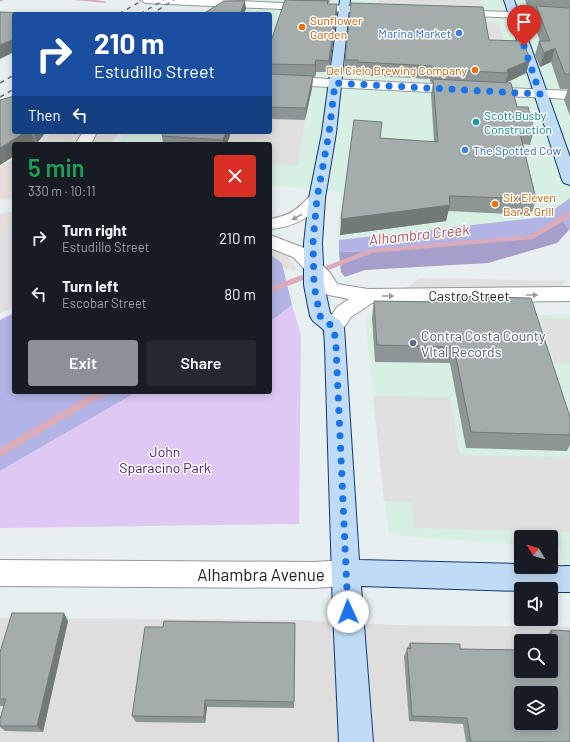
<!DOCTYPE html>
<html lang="en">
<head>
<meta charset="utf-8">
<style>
	body { margin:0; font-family:Barlow,sans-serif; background:#242831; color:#f1f3f6; height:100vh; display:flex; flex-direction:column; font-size:15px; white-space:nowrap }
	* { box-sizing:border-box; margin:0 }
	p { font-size:13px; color:#9ea1a6 }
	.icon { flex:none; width:22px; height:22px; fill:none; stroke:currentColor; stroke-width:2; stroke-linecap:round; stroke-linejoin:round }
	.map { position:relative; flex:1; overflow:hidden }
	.side { position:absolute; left:12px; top:142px; width:260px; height:252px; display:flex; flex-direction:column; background:#171b24; border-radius:4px; box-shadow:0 2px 10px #0003 }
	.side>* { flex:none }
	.guide { position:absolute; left:12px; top:12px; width:260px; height:122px; border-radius:4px; box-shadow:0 2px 10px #0003; background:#1a4fa0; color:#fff; overflow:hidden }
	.needle { width:26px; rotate:308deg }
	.tools { position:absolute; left:514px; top:530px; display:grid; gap:8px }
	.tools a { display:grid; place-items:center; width:44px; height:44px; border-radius:4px; background:#171b24; box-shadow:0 2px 10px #0003; font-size:20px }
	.pin { position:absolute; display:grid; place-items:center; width:34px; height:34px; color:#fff; margin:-41px -17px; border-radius:50% 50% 50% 0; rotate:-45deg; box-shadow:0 0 4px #0007 }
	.pin .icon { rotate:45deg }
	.me { position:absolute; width:44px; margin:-22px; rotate:358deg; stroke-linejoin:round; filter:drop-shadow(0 0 3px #0008) }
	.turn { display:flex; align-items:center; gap:14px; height:84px; padding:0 16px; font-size:18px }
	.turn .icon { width:52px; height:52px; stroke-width:2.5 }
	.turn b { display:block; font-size:28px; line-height:34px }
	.then { display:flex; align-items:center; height:38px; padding:0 16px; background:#0003; gap:8px; font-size:15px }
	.round { display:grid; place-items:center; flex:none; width:42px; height:42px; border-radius:4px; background:#242831 }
	.head { display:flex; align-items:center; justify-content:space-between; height:68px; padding:0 16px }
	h1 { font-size:24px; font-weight:600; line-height:30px; color:#1e9e55 }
	.action { display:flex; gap:8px; margin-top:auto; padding:8px 16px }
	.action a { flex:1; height:46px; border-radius:4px; background:#8c9099; color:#fff; font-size:16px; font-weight:600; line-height:46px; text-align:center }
	.action a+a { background:#242831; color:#f1f3f6 }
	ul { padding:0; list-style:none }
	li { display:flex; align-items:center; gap:12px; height:56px; padding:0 16px }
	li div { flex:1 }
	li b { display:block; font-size:15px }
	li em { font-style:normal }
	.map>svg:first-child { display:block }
</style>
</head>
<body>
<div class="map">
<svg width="570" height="742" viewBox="0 0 570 742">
	<rect width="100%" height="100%" fill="#e7eff0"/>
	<path fill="#dddedd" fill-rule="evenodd" d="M0,618l299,2 96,5 175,2v115h-570zM521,641h30v30h-30zM521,693h30v30h-30z"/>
	<path fill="#d8efe3" d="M220,0h350v198l-14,10 -21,10 -196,22 -2,-7 4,-41 -71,-7v-41h-152l8,-12h144v-118h-69z
		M373,313l197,2v284l-10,-50 -9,-1v-11h-30v8l-132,-10 -24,-215z"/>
	<path fill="#b2b4e5" d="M570,198v32h-1l-7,-10 -29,17 -162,14 -32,1v-12l196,-22 21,-10z
		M270,254l12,9 10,42 -22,17z
		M14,313v79h123l-137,79v-151z"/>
	<path fill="#a69fcb" d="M562,220l7,10 -12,13 -69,20 -123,7 -20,7 -4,-5 -2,-20 32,-1 162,-14z"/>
	<path fill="#e0c8f5" d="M292,305l9,30 -2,189 -299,4v-57l137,-79h133v-70z"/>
	<path fill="#e0e0e0" d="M379,0h106l-7,2 7,3 -107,-2z
		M480,22l19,1 6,27 -28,-4z
		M270,119l35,1 -7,46 -28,-2v-20h-43l4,-12h39z
		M66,132h53l-8,12h-53z
		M0,226h14v81l-14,6z
		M419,278l148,3 -15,12 -149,-2z
		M540,318l30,1v44h-15z
		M373,396l77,1 10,58 110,2v75l-156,-4 -3,-26 -27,-1z"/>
	<path fill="#e5e0db" d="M52,132h14l-8,12h-15z
		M14,159v40h-14v-33z
		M14,211v15h-14v-12z
		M270,248l17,6 11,17 -13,-2 -3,-6 -12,-9z"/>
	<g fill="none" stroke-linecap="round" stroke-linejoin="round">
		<path fill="#d9abbb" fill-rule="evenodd" d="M0,0h4l-4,2z
			M74,0h22l11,2 -2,1z
			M567,212h3v5l-37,22 -161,14 -102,40v-6l101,-38 160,-14z
			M95,392h12l-2,3 -105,62v-9z"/>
		<defs>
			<path id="street" d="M140,0h79l150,7 6,3 -6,3 -224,-10z
				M453,10l117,4v6l-121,-5 -2,-2 2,-2z
				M270,76l300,15v8l-300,-15z
				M83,132h14l-6,12h-16z
				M317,193l6,1 2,4c-13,20 -31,29 -55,31v-10c13,-2 23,-6 32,-15 5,-5 8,-9 15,-11z
				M270,235l37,14 24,25 6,10 31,5 202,-2v14l-198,2 -21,14 -10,15 -7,2 -7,-2 -3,-5 13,-20 12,-8 -25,-5 -7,-12 -24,-25 -23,-9z
				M0,560l313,2 34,-2 10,4 4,9 -4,9 -10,4 -34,2 -313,-2z"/>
			<path id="secondary" d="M340,0h10l-14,133 -11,65 -3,45 2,42 6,28 11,9 3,5 15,233 162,4v3l49,-1v26h-19v-3h-30v2l-160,-5 12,156h-34l-6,-130 -8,-265 -1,-17 -11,-9 -3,-5 -6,-31v-42l5,-45 13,-65z
				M504,0h10l56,157v28l-6,-2 -2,-3z"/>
		</defs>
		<use href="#street" stroke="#979797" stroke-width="2"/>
		<use href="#secondary" stroke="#0e3a6f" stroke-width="2"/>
		<use href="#street" fill="#fff" fill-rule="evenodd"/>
		<use href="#secondary" fill="#c0dbf5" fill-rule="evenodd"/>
		<path stroke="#6e6e6e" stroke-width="1.5" stroke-dasharray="4.5 4.5" stroke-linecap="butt" d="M158,10l16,-10
			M119,14l24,-14
			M140,14l24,-14
			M0,83l14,-8
			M0,97l14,-8"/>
	</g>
	<path fill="#8c9694" d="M285,0h45l-1,3h-1v1h9v11l-8,57h-13l-1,5h-2l-1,11 -7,32 -35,-1v-75z
		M525,0h45v116l-6,-16 4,-11h-8l-9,-27 -11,5 -5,-12 4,-14h1l-8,-21 2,-9h-5z
		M489,40l41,20 -4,13 -20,10 11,24 17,23 -4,15 -7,-1 13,55 -5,16 -83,-4 -2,10 -106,14 40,-97 54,4 -3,-48 2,-11 -3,-1v-3l-74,-4 1,-1 -13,-1 1,-13z
		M14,132h32l-9,11 -23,1v12l-14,9z
		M164,132h67l-4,12h-64l-1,-8z
		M445,296l125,121v28l-3,6 -101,-3 -16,-85 -75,-1 -3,-44 2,-17 69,1z
		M68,621l-25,111 -38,-1 -5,-4v-8l4,-13h-4v-54z
		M295,623l-1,85 -87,-1 -2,16 -69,-1 -4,-6 31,-89z
		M551,630l19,1v111h-104l-3,-18 -54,-3 -5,-65 6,-13 50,6 91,22v-30h-5v-4z"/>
	<path fill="#727a78" d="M245,1l1,8 -2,5h-4z
		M337,4v11l-8,57v-11z
		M14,39v13l-14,7v-14z
		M555,48l-4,14 -11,5 4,-14z
		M316,60v12l-1,5v-12z
		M530,60l-4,13 -21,10 3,-10 -1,-3z
		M313,76l-1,12 -7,32 1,-12z
		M26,132h5l4,11 -2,1h-19v12l-14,9v-17z
		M34,132h12l-9,11z
		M226,132h5l-4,12h-4v-4z
		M450,205l-4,16 -106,14 1,-16z
		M64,613l4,8 -25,111 -6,-6z
		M205,700l2,7 -2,16 -1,-6z"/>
	<path fill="#a3aeac" stroke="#727a78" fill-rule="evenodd" d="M285,0l43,1 -1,3h10l-8,57 -13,-1 -1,5 -45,-1v-20z
		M224,1h21l-5,13h-37z
		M351,3l132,4 6,33 34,1 7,19 -23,10 1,3 -76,-4v-3l-74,-4v-2h-13z
		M536,6l34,2v66h-5l-10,-26 -11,5 -5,-12h11z
		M0,12l48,2h-34v25l-14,6z
		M270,74l43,2 -7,32 -36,-1z
		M433,79l78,4 6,24h11l6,23 -15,-1 17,70 -87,-3 1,9 -109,14 13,-99 28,2 -2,16 58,4z
		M14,96v36h12l-26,16v-48z
		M164,132h62l-3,8 -61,-4z
		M445,296l86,2 39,119v18l-99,-3 -17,-85 -77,-2 -3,-44 72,1z
		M12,613h52l-27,113h-37v-7l6,-20h-6v-47z
		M164,621l131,2 -1,79 -89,-2 -1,17 -72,-1 13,-89h18z
		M551,630l19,1v111h-99l-4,-24 -55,-2 -5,-68 4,1 -1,-6 50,1v5l61,1v21h30v-21h5zM521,693h30v30h-30z"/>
	<defs><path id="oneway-solid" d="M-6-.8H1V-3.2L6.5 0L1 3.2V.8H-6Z"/></defs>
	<g fill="#9b9b9b">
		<use href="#oneway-solid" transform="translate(297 217) rotate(151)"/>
		<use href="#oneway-solid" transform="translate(532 295)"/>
		<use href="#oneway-solid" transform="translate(388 296)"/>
	</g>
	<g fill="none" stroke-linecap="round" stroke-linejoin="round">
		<path stroke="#1a73e8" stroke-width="7" stroke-dasharray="0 12.6" d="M348,612l-12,-265 -2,-19 -14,-12 -6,-31 -1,-42 4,-45 12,-65 6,-50 205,11 -16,-48"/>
	</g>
	<g fill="#e8710a" stroke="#fff" stroke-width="1.5">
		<circle cx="302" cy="27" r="4"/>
		<circle cx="475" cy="70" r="4"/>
		<circle cx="495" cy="204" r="4"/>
	</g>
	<g fill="#3f7fe0" stroke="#fff" stroke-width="1.5">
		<circle cx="459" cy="33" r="4"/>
		<circle cx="465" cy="150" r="4"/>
	</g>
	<circle fill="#0f9aa8" stroke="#fff" stroke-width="1.5" cx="476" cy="122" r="4"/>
	<circle fill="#5c6f8a" stroke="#fff" stroke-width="1.5" cx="413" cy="343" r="4"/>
	<g text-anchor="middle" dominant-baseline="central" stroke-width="3" stroke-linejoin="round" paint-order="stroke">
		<g font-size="12" fill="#c56008" stroke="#fff" text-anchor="start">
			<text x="310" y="20">Sunflower<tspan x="310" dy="14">Garden</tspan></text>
			<text x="467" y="70" text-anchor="end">Del Cielo Brewing Company</text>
			<text x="503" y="197">Six Eleven<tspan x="503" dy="14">Bar &amp; Grill</tspan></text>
		</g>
		<g font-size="12" fill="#366cbe" stroke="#fff" text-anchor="end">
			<text x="451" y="33">Marina Market</text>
			<text x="473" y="150" text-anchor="start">The Spotted Cow</text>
		</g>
		<g font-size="12" fill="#0d838f" stroke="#fff" text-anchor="start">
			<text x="484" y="115">Scott Busby<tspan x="484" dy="14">Construction</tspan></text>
		</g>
		<g font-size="14" fill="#202020" stroke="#fff">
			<text x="469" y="295">Castro Street</text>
		</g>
		<g font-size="14" fill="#4e5e75" stroke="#fff" text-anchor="start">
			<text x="421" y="335">Contra Costa County<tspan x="421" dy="16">VItal Records</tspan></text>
		</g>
		<g font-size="14" fill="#481577" stroke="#fff">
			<text x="165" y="451">John<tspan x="165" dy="16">Sparacino Park</tspan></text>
		</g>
		<g font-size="15" font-style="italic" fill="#a85459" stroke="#fff">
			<text transform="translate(419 234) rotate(-6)">Alhambra Creek</text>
		</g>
		<g font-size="17" fill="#202020" stroke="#fff">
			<text x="261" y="574">Alhambra Avenue</text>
		</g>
	</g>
</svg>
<div class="tools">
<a><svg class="needle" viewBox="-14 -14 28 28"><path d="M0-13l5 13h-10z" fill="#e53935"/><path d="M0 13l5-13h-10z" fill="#9ea1a6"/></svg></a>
<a><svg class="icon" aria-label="sound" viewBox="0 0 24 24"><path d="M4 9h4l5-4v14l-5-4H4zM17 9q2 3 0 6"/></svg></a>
<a><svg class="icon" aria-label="search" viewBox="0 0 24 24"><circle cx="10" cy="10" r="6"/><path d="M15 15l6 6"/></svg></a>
<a><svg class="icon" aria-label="layers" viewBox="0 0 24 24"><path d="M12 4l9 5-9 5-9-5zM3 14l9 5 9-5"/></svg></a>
</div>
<div class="pin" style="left:524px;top:46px;background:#d93025"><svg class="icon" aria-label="arrive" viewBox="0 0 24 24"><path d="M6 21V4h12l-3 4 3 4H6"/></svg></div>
<svg class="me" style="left:348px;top:612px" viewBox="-20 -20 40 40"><circle r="19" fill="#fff"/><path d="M0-13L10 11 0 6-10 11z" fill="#1a73e8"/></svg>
<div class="guide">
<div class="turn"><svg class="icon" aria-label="right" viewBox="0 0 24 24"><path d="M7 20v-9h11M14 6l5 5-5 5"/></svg><div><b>210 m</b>Estudillo Street</div></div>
<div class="then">Then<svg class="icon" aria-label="left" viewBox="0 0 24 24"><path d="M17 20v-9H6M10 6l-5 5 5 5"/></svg></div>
</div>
<section class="side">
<div class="head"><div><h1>5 min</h1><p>330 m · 10:11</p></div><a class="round" style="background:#d93025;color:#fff"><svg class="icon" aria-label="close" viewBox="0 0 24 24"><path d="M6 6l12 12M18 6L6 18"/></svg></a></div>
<ul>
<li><svg class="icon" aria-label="right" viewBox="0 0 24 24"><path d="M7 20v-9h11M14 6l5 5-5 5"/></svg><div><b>Turn right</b><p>Estudillo Street</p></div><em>210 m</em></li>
<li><svg class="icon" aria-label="left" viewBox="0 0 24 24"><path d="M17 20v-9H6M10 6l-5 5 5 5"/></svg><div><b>Turn left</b><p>Escobar Street</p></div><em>80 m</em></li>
</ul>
<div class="action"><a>Exit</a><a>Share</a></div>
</section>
</div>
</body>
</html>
